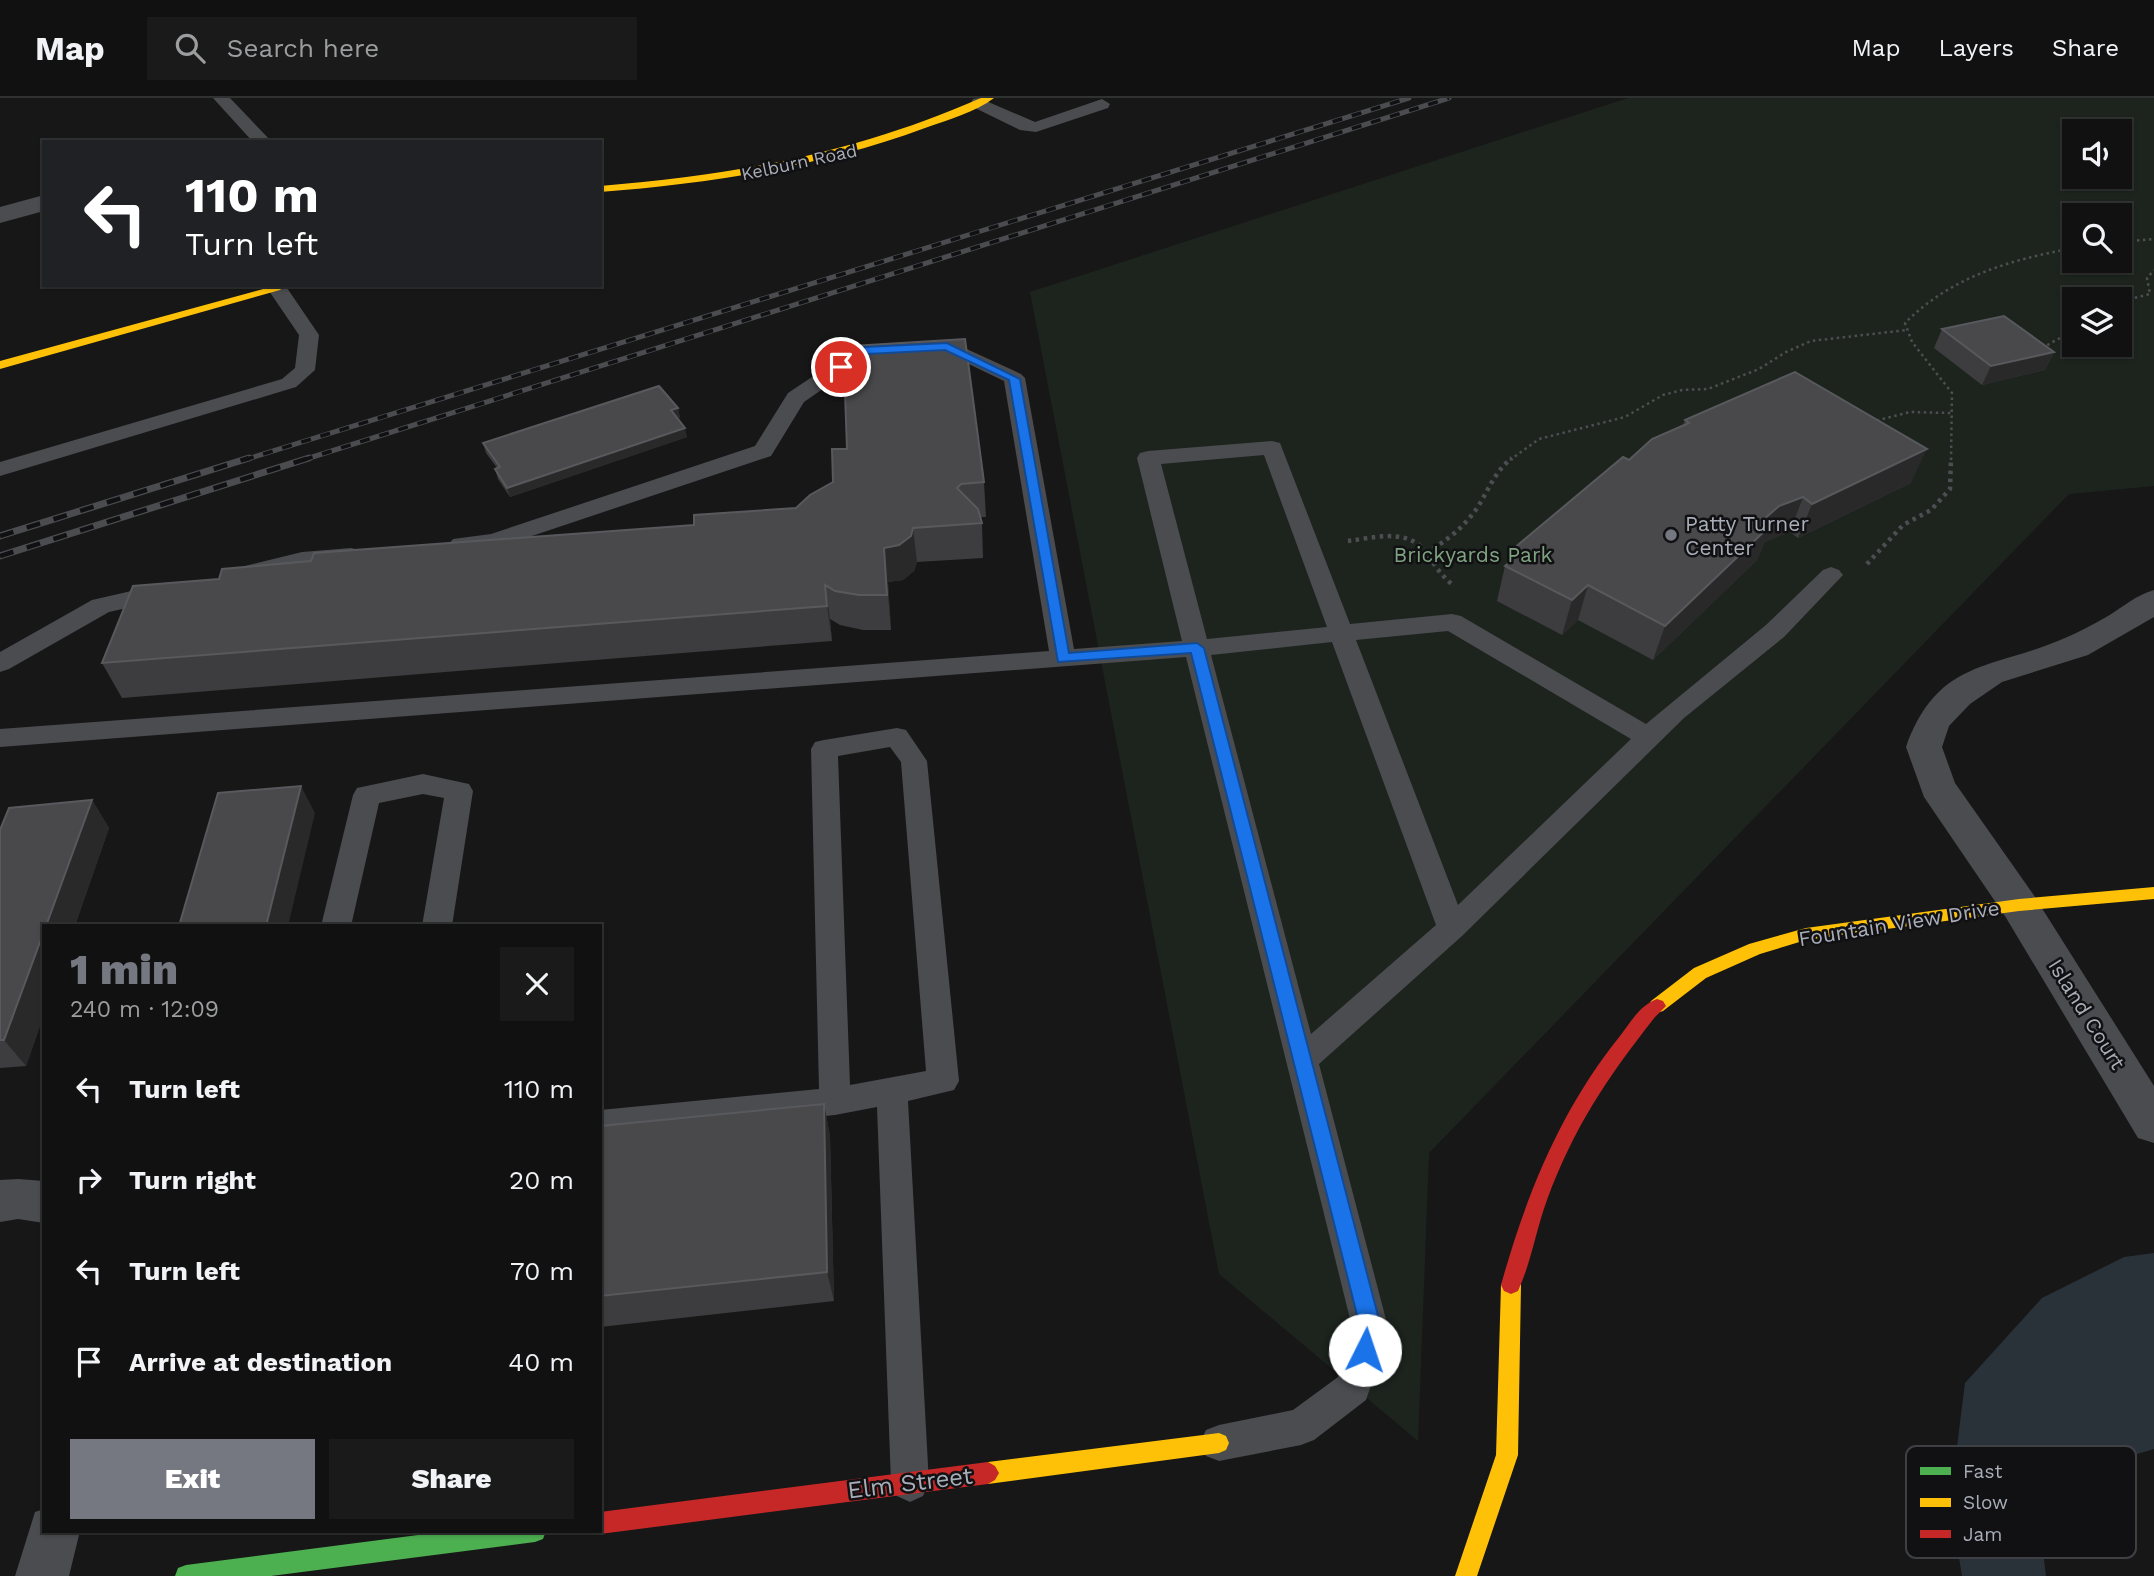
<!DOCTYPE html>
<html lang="en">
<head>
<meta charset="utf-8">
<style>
	body { margin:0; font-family:"Work Sans",sans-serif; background:#1a1a1a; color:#f1f3f6; height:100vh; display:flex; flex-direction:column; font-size:26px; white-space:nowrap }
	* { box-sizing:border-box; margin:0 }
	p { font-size:23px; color:#9c9d9f }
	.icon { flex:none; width:38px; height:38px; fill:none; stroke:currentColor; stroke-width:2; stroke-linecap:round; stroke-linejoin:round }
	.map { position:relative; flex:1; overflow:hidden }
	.sheet { position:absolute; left:42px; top:826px; width:560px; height:609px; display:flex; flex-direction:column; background:#111; border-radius:0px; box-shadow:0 2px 5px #0004,0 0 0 2px #303131 }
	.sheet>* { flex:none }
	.guide { position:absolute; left:42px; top:42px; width:560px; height:147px; border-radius:0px; box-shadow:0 2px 5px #0004,0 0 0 2px #303131; background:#202124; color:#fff; overflow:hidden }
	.buttons { position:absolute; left:2062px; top:21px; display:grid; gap:14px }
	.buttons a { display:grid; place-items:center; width:70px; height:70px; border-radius:0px; background:#111; box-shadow:0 2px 5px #0004,0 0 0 2px #303131; font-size:35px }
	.pin { position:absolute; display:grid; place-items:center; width:60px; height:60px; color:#fff; margin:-30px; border:4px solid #fff; border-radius:50%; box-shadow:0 2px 7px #0007 }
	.me { position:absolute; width:77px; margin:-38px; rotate:4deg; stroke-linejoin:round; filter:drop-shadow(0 0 5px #0008) }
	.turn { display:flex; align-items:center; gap:24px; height:147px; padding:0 28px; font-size:32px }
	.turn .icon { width:91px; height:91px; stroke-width:2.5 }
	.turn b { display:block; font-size:49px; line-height:60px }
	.round { display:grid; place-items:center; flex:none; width:74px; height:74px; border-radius:0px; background:#1a1a1a }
	.overview { display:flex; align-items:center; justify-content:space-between; height:119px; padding:0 28px }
	h1 { font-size:42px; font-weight:800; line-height:52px; color:#757880 }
	.cta { display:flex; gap:14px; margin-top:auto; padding:14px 28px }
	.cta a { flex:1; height:80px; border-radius:0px; background:#757880; color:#fff; font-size:28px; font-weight:800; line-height:80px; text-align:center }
	.cta a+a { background:#1a1a1a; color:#f1f3f6 }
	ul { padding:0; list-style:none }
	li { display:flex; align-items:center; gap:21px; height:91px; padding:0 28px }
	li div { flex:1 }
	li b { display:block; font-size:26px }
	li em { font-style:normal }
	header { display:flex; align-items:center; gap:42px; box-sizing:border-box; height:98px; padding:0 35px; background:#111; border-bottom:2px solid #303131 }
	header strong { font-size:33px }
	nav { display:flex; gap:38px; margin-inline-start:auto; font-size:24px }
	.search { width:490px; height:63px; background:#1a1a1a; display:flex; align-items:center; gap:18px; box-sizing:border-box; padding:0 24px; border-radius:0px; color:#9c9d9f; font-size:26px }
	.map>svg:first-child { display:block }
</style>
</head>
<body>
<header>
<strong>Map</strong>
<div class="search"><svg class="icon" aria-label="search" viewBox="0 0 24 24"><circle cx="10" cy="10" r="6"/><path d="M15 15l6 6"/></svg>Search here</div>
<nav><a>Map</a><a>Layers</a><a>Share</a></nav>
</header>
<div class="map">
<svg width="2154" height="1478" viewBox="0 0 2154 1478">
	<rect width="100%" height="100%" fill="#171717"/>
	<path fill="#1d241e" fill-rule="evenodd" d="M1628,0h526v388l-85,8 -640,659 -11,288 -199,-167 -189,-982zM2074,33h45v46h-45zM2074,117h45v46h-45zM2074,201h45v46h-45z"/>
	<path fill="#2a3239" d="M2154,1155v196l-100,30 -15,40 7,57h-84l-12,-74 15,-119 77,-85 82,-41z"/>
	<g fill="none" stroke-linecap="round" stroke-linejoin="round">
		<path stroke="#4d4e52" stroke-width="2.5" stroke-dasharray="2.5 3.5" stroke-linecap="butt" d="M2119,144l35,-3
			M2119,208l11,-7 20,-5 -3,-16 7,-8
			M2042,250l18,-10h14
			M1871,324l39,-10 41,1
			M1510,362l29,-21 86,-22 38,-22 19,-5 26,-1 51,-20 27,-17 25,-11 96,-11
			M1951,362l1,-67 -40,-51 -7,-19c47,-47 105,-63 169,-75"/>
		<path stroke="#4d4e52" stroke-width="4.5" stroke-dasharray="3.5 4.5" stroke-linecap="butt" d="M1348,443c24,-3 58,-13 76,9 10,13 16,25 29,35
			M1426,454c20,-10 38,-25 51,-44 12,-18 17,-36 35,-50
			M1867,466l36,-39 28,-15 19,-21 1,-31"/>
		<path fill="#4b4c50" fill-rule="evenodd" d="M213,0h17l42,44h-19z
			M979,0l56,24 67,-23 8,5 -2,4 -72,24 -16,-2 -47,-23 -2,-4 2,-4z
			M265,187h20l34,50 -4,35 -19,17 -296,89v-14l282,-83 13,-11 4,-33z
			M947,242l74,34 4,4 49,271 108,-8 -45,-183 3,-5 8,-2 124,-10 8,2 70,181 102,-10 9,2 185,108 120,-99 57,-55 8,-3 8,3 4,5 -59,62 -100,81 -222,218 -143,128 70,267 -23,69 -52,40 -13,5 -82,16 -13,-5 -6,-13 6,-13 13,-5 74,-15 45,-33 15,-46 -167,-674 -1186,90v-18l1049,-78 -45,-270 -60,-29 -21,-1 -3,-4 3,-4zM1264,357l63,172 -120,12 -46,-175zM1448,533l183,108 -173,166 -102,-265zM1332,544l104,283 -125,109 -100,-379z
			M890,245l7,2 3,4 -3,4 -28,4 -65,45 -33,54 -269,90 -41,5 -8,-2 -4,-5 4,-5 38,-5 264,-88 33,-53 69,-46z
			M351,450l8,2 4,5 -4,5 -57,8 -49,11 -8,-3 -4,-5 4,-5 57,-14z
			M162,486l9,2 3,6 -3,6 -62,14 -100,57 -9,3v-20l92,-52z
			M897,630l9,2 21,31 32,320 -5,9 -46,11 21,382 -6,13 -13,6 -13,-6 -6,-13 -14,-376 -42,8 -235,23v-28l219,-21 -8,-340 4,-7 9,-2zM890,649l11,15 25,309 -76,14 -12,-329z
			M423,676l46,10 4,7 -21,135h-30l22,-128 -21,-4 -44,9 -28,123h-30l32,-131 4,-7z"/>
		<path fill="#4b4c50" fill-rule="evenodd" d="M44,97v16l-44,12v-16z
			M2154,492v27l-66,38 -86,27 -32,22 -21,22 -7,21 13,36 78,111 121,192v57l-16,-5 -133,-222 -81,-119 -18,-50c32,-89 86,-77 159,-109 14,-6 29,-14 43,-22 15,-9 28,-21 46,-26z
			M18,1081l26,2v42l-26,-4 -18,3v-42z
			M44,1411v22h36l-11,45h-54l20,-64z"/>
		<path fill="#4caf50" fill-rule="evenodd" d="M449,1433h97l-3,8 -8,3 -264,34h-96l3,-8 8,-3z"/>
		<path fill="#ffc107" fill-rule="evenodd" d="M981,0h13c-18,14 -47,22 -69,30 -105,39 -214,55 -325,64v-6c140,-12 252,-32 381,-88z
			M278,187l4,3 -2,2 -280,79v-8z
			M2154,789v12l-135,12 -213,29 -46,14 -54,24 -43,33 -6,2 -6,-2 -3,-5 3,-5 43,-33 55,-24 57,-16 213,-29z
			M1511,1178l7,3 3,6 -3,170 -41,121h-22l41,-121 5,-170 3,-6z
			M1219,1335l7,3 3,7 -3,7 -7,3 -231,31 -7,-4 -4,-7 4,-7 7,-4z"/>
		<path fill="#c62828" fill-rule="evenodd" d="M1657,901l6,2 3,5 -11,11c-48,61 -81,110 -108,183 -11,30 -16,63 -29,91l-7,3 -7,-3 -3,-6c25,-90 60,-176 119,-249 10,-13 20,-31 37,-37z
			M988,1364l7,4 4,7 -4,7 -7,4 -388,50 -6,-3h6v-19z"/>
		<defs>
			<path id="rail-far1" d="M244,362l1165,-362
				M303,362l1146,-362"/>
			<path id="rail" d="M0,438l249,-78
				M0,458l309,-98"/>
		</defs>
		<use href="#rail-far1" stroke="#4b4c4f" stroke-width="5"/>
		<use href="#rail" stroke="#4b4c4f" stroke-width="7"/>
		<use href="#rail-far1" stroke="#111113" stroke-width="3.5" stroke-dasharray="10" stroke-linecap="butt"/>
		<use href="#rail" stroke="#111113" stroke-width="4.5" stroke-dasharray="14" stroke-linecap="butt"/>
	</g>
	<path fill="#3d3d3f" d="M1942,231l112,23 -9,18 -63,15 -48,-37z
		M678,310l2,10h-3l10,19 -177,60 -12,-18 -3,-10 2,-1 -11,-15 -3,-10z
		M1685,322l226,63 -113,55 -8,-6 -24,9 -2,2 -7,17 -104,100 -75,-40 -16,15 -65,-34 8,-35 5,-4 3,-13 116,-89 54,-35z
		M984,384l2,35h-6l2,6 1,35 -66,4 -3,9 -11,9 -15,2 3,48h-28l-23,-5 -10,-6 2,22 -710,57 -20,-35 117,-84 92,-18 383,-36 102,-17 14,-13z
		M92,702l17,28 -83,238 -26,2v-238z
		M824,1006l6,32 4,165 -234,26v-201z"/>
	<path fill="#29292a" d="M2054,254l-9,18 -63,15 9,-19z
		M678,310l2,10 -7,2 -2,-10z
		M685,330l2,9 -177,60 -3,-9z
		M1927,351l-16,34 -113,55 14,-34z
		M1803,399l-13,35 -26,11 -7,17 -104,100 12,-34 97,-105 17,-15z
		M913,430l4,34 -3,9 -11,9 -15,2 3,48 -7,-82z
		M825,487l5,34 2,22 -5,-35z
		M1588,487l-10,35 -16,15 10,-35z
		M301,688l14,27 -27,113h-22z
		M92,702l17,28 -34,98h-29z
		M44,833v83l-18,52 -22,-26z
		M824,1006l6,32 4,165 -7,-29z"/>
	<path fill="#49494c" stroke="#58595d" stroke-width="2" d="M2004,218l50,36 -63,14 -49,-37z
		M965,241l19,143 -23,2 -4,4 21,21 4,14 -69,5 -2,8 -12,9 -15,3 3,47h-28l-24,-4 -10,-6 2,21 -725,57 31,-77 86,-7 3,-10 89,-8 3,-8 380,-28v-10l102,-7 14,-13 23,-13 -1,-33h15l-3,-85h10l-1,-18z
		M1795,274l132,77 -115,55 -9,-7 -24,9 -17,15 9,4 -106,101 -77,-41 -16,15 -67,-34 15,-13 -7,-4 110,-92 6,3 23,-21 37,-16 -4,-3z
		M659,288l19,22 -7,2 14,18 -178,60 -12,-19 5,-2 -17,-24z
		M301,688l-35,140h-87l39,-133z
		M92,702l-46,126h-2v5l-40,109h-4v-210l9,-22z
		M824,1006l3,168 -227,24v-170z"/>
	<path fill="#1a73e8" stroke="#114b97" stroke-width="2" d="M947,245l73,36 49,274 128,-10 7,5 178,683 -9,26 -8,3 -7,-3 -3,-7 6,-19 -170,-678 -133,9 -49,-282 -64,-30 -78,4 -21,15 -11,-2 29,-20z"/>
	<circle fill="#757880" stroke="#111113" stroke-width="2.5" cx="1671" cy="437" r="7"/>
	<g text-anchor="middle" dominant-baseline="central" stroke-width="5" stroke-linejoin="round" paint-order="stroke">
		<g font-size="18" fill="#a8adb8" stroke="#111113">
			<text transform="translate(799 64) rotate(-12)">Kelburn Road</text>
		</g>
		<g font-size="21" fill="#a8adb8" stroke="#111113" text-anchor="start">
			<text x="1685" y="425">Patty Turner<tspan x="1685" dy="24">Center</tspan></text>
		</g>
		<g font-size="21" fill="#7fa381" stroke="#111113">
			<text x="1473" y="456">Brickyards Park</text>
		</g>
		<g font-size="21" fill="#a8adb8" stroke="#111113">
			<text transform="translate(1899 825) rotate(-9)">Fountain View Drive</text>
			<text transform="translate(2087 916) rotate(58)">Island Court</text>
		</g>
		<g font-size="24" fill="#a8adb8" stroke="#111113">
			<text transform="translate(910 1385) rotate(-7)">Elm Street</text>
		</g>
	</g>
	<rect x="1906" y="1348" width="230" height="112" rx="10" fill="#111113" stroke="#3e4045" stroke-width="2"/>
	<rect x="1920" y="1369" width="31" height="8" fill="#4caf50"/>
	<rect x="1920" y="1400" width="31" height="9" fill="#ffc107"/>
	<rect x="1920" y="1432" width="31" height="8" fill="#c62828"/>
	<g font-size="19" fill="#a8adb8">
		<text x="1963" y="1380">Fast</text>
		<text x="1963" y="1411">Slow</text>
		<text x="1963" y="1443">Jam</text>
	</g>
</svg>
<div class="buttons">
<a><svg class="icon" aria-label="sound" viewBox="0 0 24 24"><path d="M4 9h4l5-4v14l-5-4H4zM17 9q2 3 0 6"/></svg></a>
<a><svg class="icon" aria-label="search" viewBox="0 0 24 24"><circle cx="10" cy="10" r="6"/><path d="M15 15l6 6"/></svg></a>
<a><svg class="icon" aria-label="layers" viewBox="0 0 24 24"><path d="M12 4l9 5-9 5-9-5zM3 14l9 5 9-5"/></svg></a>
</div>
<div class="pin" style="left:841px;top:269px;background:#d93025"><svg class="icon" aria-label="arrive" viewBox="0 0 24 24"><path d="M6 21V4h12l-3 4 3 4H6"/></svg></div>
<svg class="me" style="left:1365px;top:1252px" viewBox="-20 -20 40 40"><circle r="19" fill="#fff"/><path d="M0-13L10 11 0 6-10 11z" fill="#1a73e8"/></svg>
<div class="guide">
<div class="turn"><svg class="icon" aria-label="left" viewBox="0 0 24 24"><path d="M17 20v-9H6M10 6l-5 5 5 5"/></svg><div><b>110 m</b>Turn left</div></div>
</div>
<section class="sheet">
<div class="overview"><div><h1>1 min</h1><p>240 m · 12:09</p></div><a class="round"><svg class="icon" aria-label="close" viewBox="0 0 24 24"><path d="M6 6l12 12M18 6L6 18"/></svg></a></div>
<ul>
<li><svg class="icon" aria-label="left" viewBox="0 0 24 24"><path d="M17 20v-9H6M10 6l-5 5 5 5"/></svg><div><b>Turn left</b></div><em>110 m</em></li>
<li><svg class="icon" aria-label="right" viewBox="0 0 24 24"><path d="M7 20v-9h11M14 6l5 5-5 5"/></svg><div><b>Turn right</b></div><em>20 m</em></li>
<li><svg class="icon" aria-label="left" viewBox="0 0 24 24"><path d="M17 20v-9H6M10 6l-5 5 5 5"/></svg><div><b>Turn left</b></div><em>70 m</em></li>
<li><svg class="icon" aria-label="arrive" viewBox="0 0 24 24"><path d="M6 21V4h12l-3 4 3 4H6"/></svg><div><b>Arrive at destination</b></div><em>40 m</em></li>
</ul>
<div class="cta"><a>Exit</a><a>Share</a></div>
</section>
</div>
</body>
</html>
